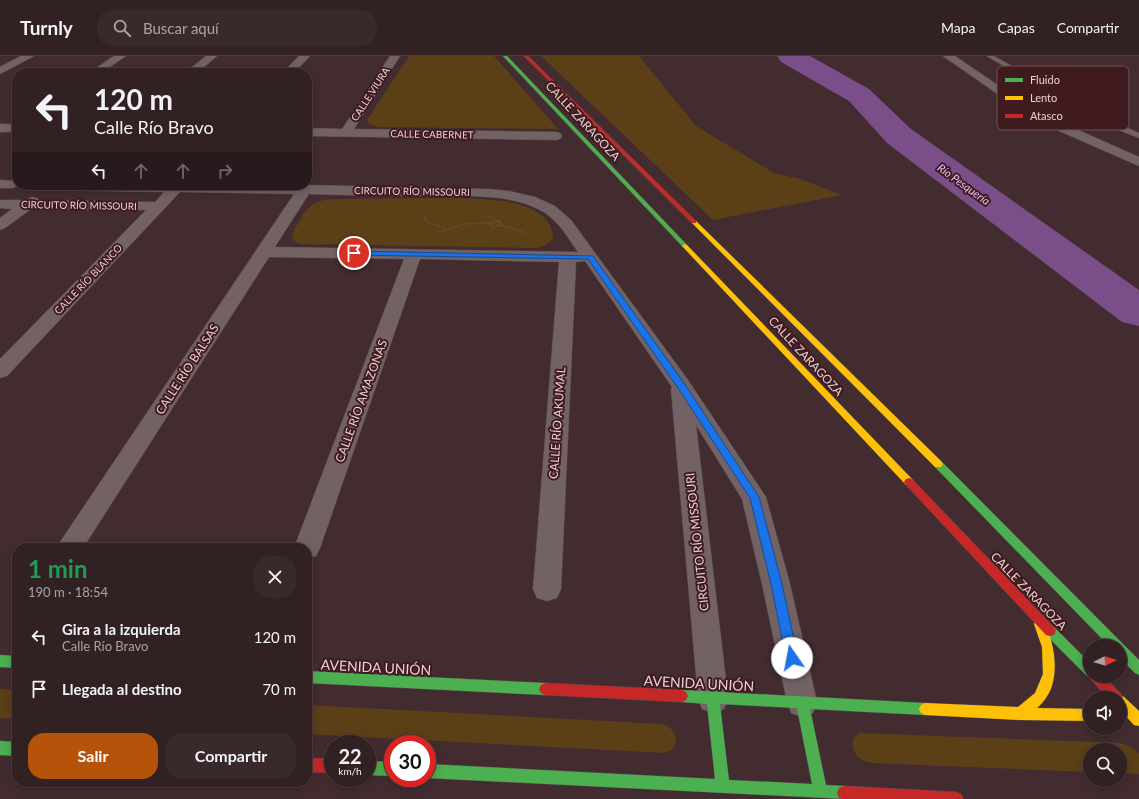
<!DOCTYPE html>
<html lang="es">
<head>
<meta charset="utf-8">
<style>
	body { margin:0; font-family:Lato,sans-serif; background:#3a292b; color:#f1f3f6; height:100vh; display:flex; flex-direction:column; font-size:15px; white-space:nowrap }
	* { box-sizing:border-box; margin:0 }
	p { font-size:13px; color:#a8a3a6 }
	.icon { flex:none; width:22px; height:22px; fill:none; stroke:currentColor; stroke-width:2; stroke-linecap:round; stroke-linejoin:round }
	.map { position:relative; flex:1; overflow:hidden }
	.side { position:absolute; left:12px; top:487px; width:300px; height:244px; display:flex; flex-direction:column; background:#322123; border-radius:16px; box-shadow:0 2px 10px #0003,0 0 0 1px #4d3e41 }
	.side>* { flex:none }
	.guide { position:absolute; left:12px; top:12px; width:300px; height:122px; border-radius:16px; box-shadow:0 2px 10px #0003,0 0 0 1px #4d3e41; background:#322123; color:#f1f3f6; overflow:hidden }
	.needle { width:26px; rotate:85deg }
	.controls { position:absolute; left:1083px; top:583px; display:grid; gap:8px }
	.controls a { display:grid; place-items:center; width:44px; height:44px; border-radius:50%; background:#322123; box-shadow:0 2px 10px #0003,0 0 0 1px #4d3e41; font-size:20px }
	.speed { position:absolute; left:324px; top:679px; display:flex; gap:8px; font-size:20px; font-weight:700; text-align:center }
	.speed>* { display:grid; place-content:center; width:52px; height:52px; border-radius:50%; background:#322123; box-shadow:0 2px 10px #0003,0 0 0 1px #4d3e41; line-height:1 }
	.speed small { font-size:10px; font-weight:400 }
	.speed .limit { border:6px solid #d22; background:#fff; color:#111 }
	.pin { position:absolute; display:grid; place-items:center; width:34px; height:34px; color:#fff; margin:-17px; border:2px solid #fff; border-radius:50%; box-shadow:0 1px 4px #0007 }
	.me { position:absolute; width:44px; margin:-22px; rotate:348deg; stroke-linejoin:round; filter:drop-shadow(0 0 3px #0008) }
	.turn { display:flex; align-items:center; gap:14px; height:84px; padding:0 16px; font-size:18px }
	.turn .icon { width:52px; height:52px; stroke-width:2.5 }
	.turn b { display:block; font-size:28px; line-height:34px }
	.lanes { display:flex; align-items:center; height:38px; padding:0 16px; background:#0003; justify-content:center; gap:20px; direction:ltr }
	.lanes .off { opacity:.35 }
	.round { display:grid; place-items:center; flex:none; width:42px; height:42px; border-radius:16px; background:#3a292b }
	.overview { display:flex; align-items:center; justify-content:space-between; height:68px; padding:0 16px }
	h1 { font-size:24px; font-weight:700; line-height:30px; color:#1e9e55 }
	.primary-button { display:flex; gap:8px; margin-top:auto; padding:8px 16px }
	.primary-button a { flex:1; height:46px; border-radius:16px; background:#b45309; color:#fff; font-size:16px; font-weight:700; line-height:46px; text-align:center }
	.primary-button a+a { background:#3a292b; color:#f1f3f6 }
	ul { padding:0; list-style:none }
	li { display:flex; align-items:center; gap:12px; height:52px; padding:0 16px }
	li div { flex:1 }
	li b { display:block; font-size:15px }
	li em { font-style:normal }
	header { display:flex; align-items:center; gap:24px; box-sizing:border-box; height:56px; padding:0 20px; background:#322123; border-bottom:1px solid #4d3e41 }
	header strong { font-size:19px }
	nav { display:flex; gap:22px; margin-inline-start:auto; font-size:14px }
	.search { width:280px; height:36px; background:#3a292b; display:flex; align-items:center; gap:10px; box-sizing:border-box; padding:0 14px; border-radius:16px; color:#a8a3a6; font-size:15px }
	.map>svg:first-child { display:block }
</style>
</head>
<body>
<header>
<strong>Turnly</strong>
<div class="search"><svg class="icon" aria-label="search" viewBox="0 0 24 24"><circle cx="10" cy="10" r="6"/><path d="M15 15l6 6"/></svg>Buscar aquí</div>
<nav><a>Mapa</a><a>Capas</a><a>Compartir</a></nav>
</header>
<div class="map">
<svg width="1139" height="743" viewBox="0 0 1139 743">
	<rect width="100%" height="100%" fill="#422c2f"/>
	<path fill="#5b3f17" d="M409,0h85l64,73 -179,-2 -10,-3 -2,-4z
		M541,0h98l57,70 78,47 26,6 42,16 -129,25z
		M449,142c29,1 104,-2 104,41l-9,7 -8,2 -236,-4c-5,-2 -7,-4 -8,-10 13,-23 16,-35 45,-35z
		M0,633l17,1v29l-17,-1z
		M307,649l355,19c12,3 17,14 11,25l-9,4 -357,-19z
		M859,677l262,10 10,4 8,6v21l-19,-1v-23h-30v22l-218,-9c-13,-2 -22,-11 -19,-25z"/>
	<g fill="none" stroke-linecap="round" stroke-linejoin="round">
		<path fill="#7a4f89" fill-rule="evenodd" d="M777,0h33l59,33 42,40 228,161v36l-17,-4 -235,-179 -38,-42 -68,-39z"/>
		<defs>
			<path id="lane" d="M987,0h7l110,62 35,15v5l-41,-16z"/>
			<path id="street" d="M21,0h13l-34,18v-7z
				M114,0h12l-25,17h-12z
				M206,0h11l-20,17h-12z
				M299,0h11l-16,17h-11z
				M390,0h10l-46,73 202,3 4,1 2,3 -2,3 -4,1 -249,-4v-8l35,1z
				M943,0h12l78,53 25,12 81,36v9l-89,-39 -25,-14z
				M0,68h17v8h-17z
				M0,124l17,1v4h2l-6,3h-13z
				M44,129h262l181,4 22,2 26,6 20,9 16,14 117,160 78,117 24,87 27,118 -4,11 -11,4 -11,-4 -4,-11 -25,-118 -20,-85 -46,-74 32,273 -4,11 -11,4 -11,-4 -4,-11 -27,-309 1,-2 -87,-126 -9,1 -15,327 -4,9 -10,3 -10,-3 -4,-9 26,-327 -139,-3 -100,289 -4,8 -9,3v-11h-13l110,-289 -135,-2 -186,291h-27l238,-354 -114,-2 -173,184 -7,2v-19l146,-149 -115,-1 -26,19 -5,2v-12l12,-9 -12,-1v-8h24l8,-3 5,1 2,2 116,2 9,-10 -114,-2 -5,-1zM309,138c36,1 73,2 110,2 39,1 92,-5 126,17 15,10 23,25 33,39l-303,-5z"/>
			<path id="fast" d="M503,0h4l180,189v2h-4z
				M938,404l3,1 198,199v15l-4,-2 -15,-15v-12h-11l-174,-179 -2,-3 2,-3z
				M1050,570l4,1 36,36v13h2l-2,1 -4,-2 -40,-40 -2,-4 2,-4z
				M0,599l17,1v12l-17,-1z
				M307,615l238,12 4,2 2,4 -2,4 -4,2 -238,-12z
				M682,634l243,13 4,2 2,4 -2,4 -4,2 -115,-6 16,76 18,1 5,2 2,5 -2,5 -3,1 -419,-21v-14l288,15 -8,-75 -25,-2 -4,-2 -2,-4 2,-4zM720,648l77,4 15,76 -83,-4z
				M0,685l17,1v14l-17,-1z
				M367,705l26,1v14l-26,-1z"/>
			<path id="slow" d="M692,165h4l245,240 2,3 -2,3h-6l-243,-244z
				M685,188l2,1 225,234 2,3 -2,3h-6l-223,-238 -1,-1z
				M1040,563l4,1c12,28 19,66 -7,88l53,1v12l-70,-1 -95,-5 -4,-2 -2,-4 2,-4 4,-2 93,4 17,-14 8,-19 -1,-27 -8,-23 2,-4z
				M1120,639l4,2 15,14v15l-5,-1 -14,-15v-12h-5z"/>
			<path id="jam" d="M524,0h4l168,165v2h-4z
				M909,422l3,1 142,148 2,4 -2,4 -4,1 -4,-1 -140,-150 -2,-3 2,-3z
				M1090,617v3h14l17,18 2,4 -2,4 -1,1v-5h-12l-17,-18 -2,-4z
				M545,627l137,7 4,2 2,4 -2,4 -4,2 -137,-7 -4,-2 -2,-4 2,-4z
				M307,702l26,1v14l-26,-1z
				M844,730l112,6 5,2 2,5h-121l-3,-1 -2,-5 2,-5z"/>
		</defs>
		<use href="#lane" stroke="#5d4a4d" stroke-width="1"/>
		<use href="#street" stroke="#5d4a4d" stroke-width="1"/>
		<use href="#fast" stroke="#5d4a4d" stroke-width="1"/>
		<use href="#slow" stroke="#5d4a4d" stroke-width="1"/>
		<use href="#jam" stroke="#5d4a4d" stroke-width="1"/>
		<path stroke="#766869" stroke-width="1.5" stroke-dasharray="0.5 1.5" stroke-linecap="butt" d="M425,158l-1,3 3,5 19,6
			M486,159l14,7
			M493,166h7l2,3 -10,2 -2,-3z
			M501,169l25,8
			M439,176l25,-8 27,-1"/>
		<use href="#lane" fill="#726263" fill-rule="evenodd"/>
		<use href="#street" fill="#726263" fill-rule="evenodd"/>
		<use href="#fast" fill="#4caf50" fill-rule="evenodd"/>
		<use href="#slow" fill="#ffc107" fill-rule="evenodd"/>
		<use href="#jam" fill="#c62828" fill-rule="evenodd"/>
	</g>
	<path fill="#1a73e8" stroke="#114b97" d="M354,195l239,5 91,127 75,114 23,87 16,74 -1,4 -5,2 -4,-2 -2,-4 -15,-74 -21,-86 -72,-110 -90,-129 -236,-4v-3z"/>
	<g text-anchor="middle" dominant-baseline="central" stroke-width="4" stroke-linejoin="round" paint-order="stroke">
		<g font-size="10" fill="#ead1d2" stroke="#3f1a1e">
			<text transform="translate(370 38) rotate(-57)">CALLE VIURA</text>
			<text transform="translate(432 78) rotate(1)">CALLE CABERNET</text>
			<text transform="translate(412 135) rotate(1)">CIRCUITO RÍO MISSOURI</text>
			<text transform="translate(79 149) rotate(1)">CIRCUITO RÍO MISSOURI</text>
			<text transform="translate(88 223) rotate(-46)">CALLE RÍO BLANCO</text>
		</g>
		<g font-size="11" font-style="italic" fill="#eac5fb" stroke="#3f1a1e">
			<text transform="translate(964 128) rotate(36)">Río Pesquería</text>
		</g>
		<g font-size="12" fill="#ead1d2" stroke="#3f1a1e">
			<text transform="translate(583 65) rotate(47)">CALLE ZARAGOZA</text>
			<text transform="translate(806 300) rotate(47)">CALLE ZARAGOZA</text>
			<text transform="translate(187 313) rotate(-57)">CALLE RÍO BALSAS</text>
			<text transform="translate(361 345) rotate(-70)">CALLE RÍO AMAZONAS</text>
			<text transform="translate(557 367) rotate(-86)">CALLE RÍO AKUMAL</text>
			<text transform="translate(697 486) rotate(-96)">CIRCUITO RÍO MISSOURI</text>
			<text transform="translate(1029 535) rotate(46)">CALLE ZARAGOZA</text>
		</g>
		<g font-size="14" fill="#ead1d2" stroke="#3f1a1e">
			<text transform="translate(376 611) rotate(3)">AVENIDA UNIÓN</text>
			<text transform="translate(699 627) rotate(3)">AVENIDA UNIÓN</text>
		</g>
	</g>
	<rect x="997" y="10" width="132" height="64" rx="6" fill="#3f1a1e" stroke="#725154" stroke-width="1"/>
	<rect x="1005" y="22" width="18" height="4" fill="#4caf50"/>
	<rect x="1005" y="40" width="18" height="4" fill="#ffc107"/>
	<rect x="1005" y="58" width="18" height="4" fill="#c62828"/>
	<g font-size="11" fill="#ead1d2">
		<text x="1030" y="28">Fluido</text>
		<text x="1030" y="46">Lento</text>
		<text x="1030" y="64">Atasco</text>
	</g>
</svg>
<div class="controls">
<a><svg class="needle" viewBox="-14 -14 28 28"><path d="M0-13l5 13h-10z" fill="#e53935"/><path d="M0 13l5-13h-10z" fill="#a8a3a6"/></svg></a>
<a><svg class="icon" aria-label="sound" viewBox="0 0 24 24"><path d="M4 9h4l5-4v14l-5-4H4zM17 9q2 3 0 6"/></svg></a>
<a><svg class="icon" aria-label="search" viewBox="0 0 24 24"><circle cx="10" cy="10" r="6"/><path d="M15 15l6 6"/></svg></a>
</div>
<div class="speed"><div>22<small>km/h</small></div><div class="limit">30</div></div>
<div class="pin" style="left:354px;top:197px;background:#d93025"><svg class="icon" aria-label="arrive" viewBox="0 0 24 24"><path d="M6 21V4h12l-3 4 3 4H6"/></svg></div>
<svg class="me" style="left:792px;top:602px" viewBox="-20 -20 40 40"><circle r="19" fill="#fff"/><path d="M0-13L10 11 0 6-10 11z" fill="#1a73e8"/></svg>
<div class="guide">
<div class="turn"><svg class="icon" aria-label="left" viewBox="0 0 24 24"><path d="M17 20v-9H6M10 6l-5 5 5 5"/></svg><div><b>120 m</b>Calle Río Bravo</div></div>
<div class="lanes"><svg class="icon" aria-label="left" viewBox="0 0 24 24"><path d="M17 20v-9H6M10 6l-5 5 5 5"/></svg><svg class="icon off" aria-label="ahead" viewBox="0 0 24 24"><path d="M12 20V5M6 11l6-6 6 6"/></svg><svg class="icon off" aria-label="ahead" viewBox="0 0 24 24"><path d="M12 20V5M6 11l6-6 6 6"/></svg><svg class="icon off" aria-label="right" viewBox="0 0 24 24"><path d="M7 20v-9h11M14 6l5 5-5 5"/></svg></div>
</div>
<section class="side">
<div class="overview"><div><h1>1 min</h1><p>190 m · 18:54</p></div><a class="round"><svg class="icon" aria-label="close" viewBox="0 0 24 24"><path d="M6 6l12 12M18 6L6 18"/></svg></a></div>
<ul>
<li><svg class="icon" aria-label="left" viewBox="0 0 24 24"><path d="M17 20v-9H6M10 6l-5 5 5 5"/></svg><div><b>Gira a la izquierda</b><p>Calle Río Bravo</p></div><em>120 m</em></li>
<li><svg class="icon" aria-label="arrive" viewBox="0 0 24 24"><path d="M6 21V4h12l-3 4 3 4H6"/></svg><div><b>Llegada al destino</b></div><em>70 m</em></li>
</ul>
<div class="primary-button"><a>Salir</a><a>Compartir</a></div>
</section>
</div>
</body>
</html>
